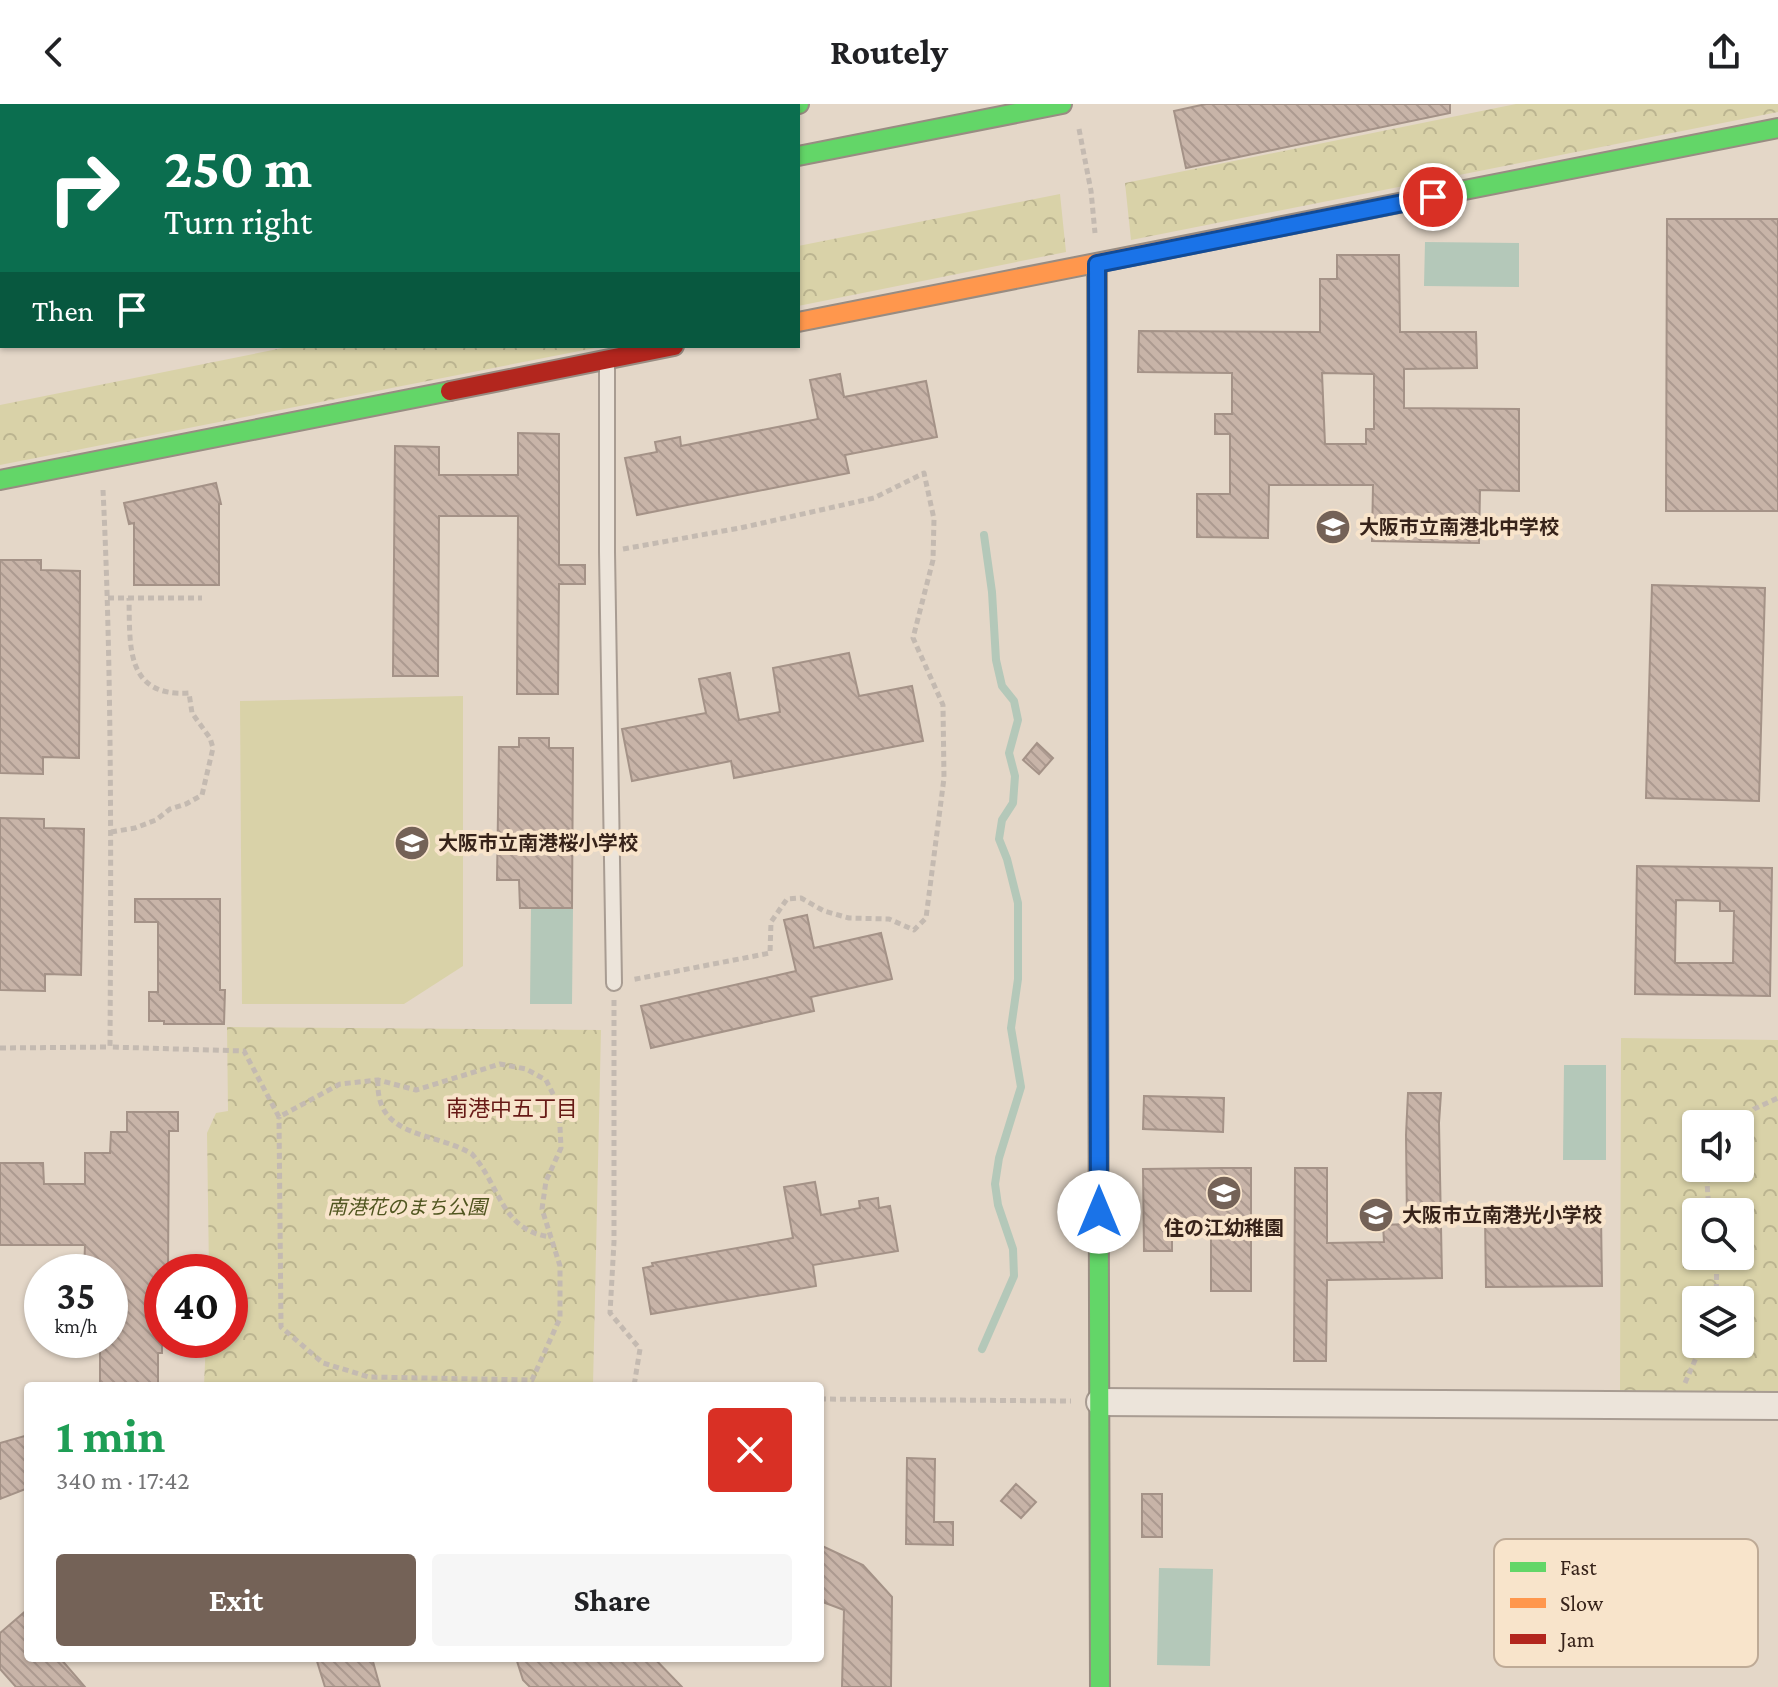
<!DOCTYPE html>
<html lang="en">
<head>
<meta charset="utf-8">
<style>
	body { margin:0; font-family:"Crimson Pro","Noto Sans JP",serif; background:#f6f6f6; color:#202124; height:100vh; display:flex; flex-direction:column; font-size:30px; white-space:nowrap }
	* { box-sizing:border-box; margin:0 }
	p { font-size:26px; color:#757577 }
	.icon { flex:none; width:44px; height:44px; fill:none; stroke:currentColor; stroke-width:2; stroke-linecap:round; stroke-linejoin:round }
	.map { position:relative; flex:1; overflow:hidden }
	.sheet { position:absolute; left:24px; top:1278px; width:800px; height:280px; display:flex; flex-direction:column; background:#fff; border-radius:8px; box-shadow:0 2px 6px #0004 }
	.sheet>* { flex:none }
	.banner { position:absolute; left:0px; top:0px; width:800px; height:244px; box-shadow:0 2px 6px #0004; background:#0b6e4f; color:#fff; overflow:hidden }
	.tools { position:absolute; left:1682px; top:1006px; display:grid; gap:16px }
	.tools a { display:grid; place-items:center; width:72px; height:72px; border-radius:8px; background:#fff; box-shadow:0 2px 6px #0004; font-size:40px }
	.speed { position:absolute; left:24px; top:1150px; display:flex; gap:16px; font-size:40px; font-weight:700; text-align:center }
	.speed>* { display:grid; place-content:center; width:104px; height:104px; border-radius:50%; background:#fff; box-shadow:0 2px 6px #0004; line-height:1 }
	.speed small { font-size:20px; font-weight:400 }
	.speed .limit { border:12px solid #d22; background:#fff; color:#111 }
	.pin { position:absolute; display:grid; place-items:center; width:68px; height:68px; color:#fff; margin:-34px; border:4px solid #fff; border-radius:50%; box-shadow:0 2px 8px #0007 }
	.me { position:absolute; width:88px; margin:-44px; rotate:0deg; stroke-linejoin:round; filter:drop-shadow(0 0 6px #0008) }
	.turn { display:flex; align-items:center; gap:28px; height:168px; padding:0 32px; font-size:36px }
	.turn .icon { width:104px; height:104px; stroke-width:2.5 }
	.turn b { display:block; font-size:56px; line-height:68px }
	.then { display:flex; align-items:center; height:76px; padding:0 32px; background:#0003; gap:16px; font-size:30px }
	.round { display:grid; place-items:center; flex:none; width:84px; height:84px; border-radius:8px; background:#f6f6f6 }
	.overview { display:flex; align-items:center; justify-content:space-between; height:136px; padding:0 32px }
	h1 { font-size:48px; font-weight:700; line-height:60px; color:#1e9e55 }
	.action { display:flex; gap:16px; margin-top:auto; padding:16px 32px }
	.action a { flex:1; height:92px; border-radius:8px; background:#746257; color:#fff; font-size:32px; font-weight:700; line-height:92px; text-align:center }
	.action a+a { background:#f6f6f6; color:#202124 }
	header { display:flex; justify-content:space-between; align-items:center; height:104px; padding:0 32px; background:#fff; font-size:36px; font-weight:700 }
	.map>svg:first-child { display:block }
</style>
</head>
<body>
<header><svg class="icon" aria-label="back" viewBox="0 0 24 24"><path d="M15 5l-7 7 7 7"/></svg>Routely<svg class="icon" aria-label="share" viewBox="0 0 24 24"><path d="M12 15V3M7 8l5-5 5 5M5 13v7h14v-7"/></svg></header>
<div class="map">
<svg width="1778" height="1583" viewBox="0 0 1778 1583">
	<defs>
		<pattern id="forest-crowns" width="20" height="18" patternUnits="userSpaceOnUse" patternTransform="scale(2)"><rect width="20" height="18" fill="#d9d2a8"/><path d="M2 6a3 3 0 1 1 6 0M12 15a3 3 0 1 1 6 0" fill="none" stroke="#bbb490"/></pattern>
		<pattern id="building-back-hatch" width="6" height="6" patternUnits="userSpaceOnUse" patternTransform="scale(2)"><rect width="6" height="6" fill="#c8b4a8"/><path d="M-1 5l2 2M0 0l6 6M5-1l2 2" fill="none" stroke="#ac9a90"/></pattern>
	</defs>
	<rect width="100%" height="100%" fill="#e4d7c8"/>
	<path fill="#d9d2a8" d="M463,592v270l-59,38h-162l-2,-303z"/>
	<path fill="url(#forest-crowns)" fill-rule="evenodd" d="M1516,0h262v8l-647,128 -6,-57z
		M1060,90l6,58 -268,54v-60z
		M293,242h312l-605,119v-60z
		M227,923l374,3 -8,356h-389l2,-46h24v-68h-21l-2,-139 9,-20 12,-2z
		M1621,934l157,2v359l-158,-1zM1696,1020h44v44h-44zM1696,1108h44v44h-44zM1696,1196h44v44h-44z"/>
	<path fill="#b4c8b9" d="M1425,138l94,1v44l-95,-1z
		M531,804h42l-1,96h-42z
		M1564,961h42v95h-43z
		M1159,1464l54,1 -3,97 -53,-1z"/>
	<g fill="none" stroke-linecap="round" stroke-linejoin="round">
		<path stroke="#b4c8b9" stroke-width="8" d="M982,1245l32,-73 -1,-27 -15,-44 -3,-21 4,-26 22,-71 -10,-59 7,-49v-76l-11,-44 -8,-20 3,-19 11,-17 2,-27 -6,-23 9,-33 -4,-19 -12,-15 -6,-26 -4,-68 -8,-57"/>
	</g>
	<path fill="url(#building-back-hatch)" stroke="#a49287" stroke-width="2" fill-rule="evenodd" d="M1206,0h244v9l-264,55 -12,-57z
		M1667,115h111v292h-112z
		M1337,151h62l1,77h76l1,36 -73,1v39l115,1v82l-39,-1 -1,53 -107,-2 1,-56h-104l-1,53 -71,-1v-43h33v-60h-15v-20h17v-41l-94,-1 1,-41 181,1v-53h17zM1322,269l52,1v55h-8v15h-41z
		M840,270l4,23 82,-16 11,56 -92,18 4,18 -212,42 -12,-57 32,-6 -2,-10 25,-5 1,9 137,-27 -8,-39z
		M518,329l41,1v131h26v19h-26l-1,110h-41l1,-178h-79l-1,160h-45l2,-230 44,1v28h79z
		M216,379l5,21h-2v81h-85v-62l-5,1 -5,-21z
		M0,456h41v10l39,1 -1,187 -36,-1v17l-43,-1z
		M1652,481l113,3 -6,213 -113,-3z
		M849,549l10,43 53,-10 11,55 -189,37 -3,-17 -99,20 -10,-52 84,-16 -7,-34 31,-6 9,47 41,-8 -7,-44z
		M519,634h30v10h24l-1,160h-52l-1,-28h-22l2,-133h20z
		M1037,639l16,15 -14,16 -16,-14z
		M0,714l44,1v9l40,1 -3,146 -36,-1v17l-45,-1z
		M1637,762l135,2 -2,128 -135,-2zM1676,796l44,1v10h14l-1,52h-58z
		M135,795h85v91h5l-1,34h-60v-3h-15v-29h9v-70h-23z
		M807,811l7,33 67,-15 11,46 -81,18 3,14 -163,37 -10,-42 155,-35 -12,-51z
		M1408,989h33l-2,30 3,155 -115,2 -1,81h-32l1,-193h32v75l57,-1 -1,-17 24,-1 -1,-89z
		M1144,992l80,2 -1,34 -80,-3z
		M127,1008h51v19h-9l-1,141h-6v81h-4v33h-58v-46h10v-68h-26l1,-27h-85v-82h43l1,21h41v-31h25l1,-21h16z
		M1222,1064h29v123h-40v-72h-39v32h-28l-1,-82z
		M815,1078l6,33 39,-7 -1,-7 19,-3 1,10 11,-2 8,45 -85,14 3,21 -165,28 -8,-46 10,-2 -1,-3 141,-25 -9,-51z
		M1601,1111l1,71 -116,1 -1,-70z
		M28,1331v53l-28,11v-56z
		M907,1354l28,1 -1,63h19v23l-47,-1z
		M1016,1380l20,18 -15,16 -20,-17z
		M1142,1390h20v43h-20z
		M820,1441l43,20 29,32 -1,90h-49l2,-77 -24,-9z
		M28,1505v49h32l25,29h-69l-16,-18v-36z
		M316,1554h56l8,29h-55z
		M516,1554h138l28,29h-152l-7,-7z"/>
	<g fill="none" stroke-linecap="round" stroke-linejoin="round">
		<defs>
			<path id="lane" d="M607,256v192l7,431"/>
			<path id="street" d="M1100,1298l678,4"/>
			<path id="fast" d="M789,2l10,-2
				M798,52l264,-52
				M1409,97l369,-73
				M0,376l450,-89
				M1098,821l2,762"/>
			<path id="slow" d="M1097,160l1,661
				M0,208h2
				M798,218l611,-121"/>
			<path id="jam" d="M0,162h2
				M450,287l224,-45"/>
		</defs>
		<use href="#lane" stroke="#a89c92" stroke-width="18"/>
		<use href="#street" stroke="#a89c92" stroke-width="30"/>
		<use href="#fast" stroke="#988c82" stroke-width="22"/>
		<use href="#slow" stroke="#988c82" stroke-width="22"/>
		<use href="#jam" stroke="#988c82" stroke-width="22"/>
		<path stroke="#c4bab1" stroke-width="5" stroke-dasharray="6 4" stroke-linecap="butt" d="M1079,25l12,62 4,42
			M103,386c9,185 8,371 7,557l134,4 35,66 61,-33 38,-4 38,10 84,-26 26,5 20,11 13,26 2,42 -15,33 -4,28 18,57v52l-28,62 -163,-3 -46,-14 -42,-36 -2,-210
			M623,445l117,-21 134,-30 50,-25 10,46 -1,41 -20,78 30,67 1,73 -18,140 -12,12 -25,-11 -40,-1 -25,-7 -23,-13 -14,1 -16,23 -1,31 -139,27
			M108,494h94
			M111,728l24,-4 21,-8 14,-11 16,-5 16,-9 11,-47 -3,-10 -18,-25 -3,-20c-64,4 -59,-47 -60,-95
			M614,896v242l-4,71 30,36 -6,37
			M0,944l110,-1
			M378,976c-3,59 56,51 94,74 28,31 29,77 79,83
			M1740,1020l14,-15 24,-11
			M1709,1108l-2,-30 6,-14
			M1716,1196l1,-44
			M1685,1279l17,-39
			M820,1295l251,2"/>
		<use href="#lane" stroke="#ece4da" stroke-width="14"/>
		<use href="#street" stroke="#ece4da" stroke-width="26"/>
		<use href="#fast" stroke="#63d668" stroke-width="18"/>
		<use href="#slow" stroke="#ff974d" stroke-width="18"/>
		<use href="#jam" stroke="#b3261e" stroke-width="18"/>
	</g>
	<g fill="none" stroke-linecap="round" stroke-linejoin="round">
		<defs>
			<path id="route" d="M1099,1108l-2,-948 336,-67"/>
		</defs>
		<use href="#route" stroke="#114b97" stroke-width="20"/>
		<use href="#route" stroke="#1a73e8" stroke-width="14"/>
	</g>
	<defs>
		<symbol id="school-disc" viewBox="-11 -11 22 22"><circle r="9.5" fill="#746257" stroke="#f8e4cb"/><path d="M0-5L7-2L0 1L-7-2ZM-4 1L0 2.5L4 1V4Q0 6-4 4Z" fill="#fff"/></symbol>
	</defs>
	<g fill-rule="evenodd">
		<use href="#school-disc" x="1313" y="403" width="40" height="40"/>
		<use href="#school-disc" x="392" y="719" width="40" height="40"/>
		<use href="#school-disc" x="1204" y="1069" width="40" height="40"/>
		<use href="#school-disc" x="1356" y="1091" width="40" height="40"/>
	</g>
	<g text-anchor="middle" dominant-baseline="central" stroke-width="8" stroke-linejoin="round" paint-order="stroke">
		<g font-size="20" font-weight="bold" fill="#37231a" stroke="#f8e4cb" text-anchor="start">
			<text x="1359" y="423">大阪市立南港北中学校</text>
			<text x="438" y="739">大阪市立南港桜小学校</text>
			<text x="1402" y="1111">大阪市立南港光小学校</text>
			<text x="1224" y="1124" text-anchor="middle">住の江幼稚園</text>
		</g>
		<g font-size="20" font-style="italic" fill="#50551f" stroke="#f8e4cb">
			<text x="407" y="1103">南港花のまち公園</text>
		</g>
		<g font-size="22" fill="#671916" stroke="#f8e4cb">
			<text x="512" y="1004">南港中五丁目</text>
		</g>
	</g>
	<rect x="1494" y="1435" width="264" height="128" rx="12" fill="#f8e4cb" stroke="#beaa96" stroke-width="2"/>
	<rect x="1510" y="1458" width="36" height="10" fill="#63d668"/>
	<rect x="1510" y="1494" width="36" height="10" fill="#ff974d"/>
	<rect x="1510" y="1530" width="36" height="10" fill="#b3261e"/>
	<g font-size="22" fill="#37231a">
		<text x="1560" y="1471">Fast</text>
		<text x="1560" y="1507">Slow</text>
		<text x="1560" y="1543">Jam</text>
	</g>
</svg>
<div class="tools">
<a><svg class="icon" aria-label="sound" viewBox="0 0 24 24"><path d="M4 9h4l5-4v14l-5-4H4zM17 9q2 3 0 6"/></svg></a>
<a><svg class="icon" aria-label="search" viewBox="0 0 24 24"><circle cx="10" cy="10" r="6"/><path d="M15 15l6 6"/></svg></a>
<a><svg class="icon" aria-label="layers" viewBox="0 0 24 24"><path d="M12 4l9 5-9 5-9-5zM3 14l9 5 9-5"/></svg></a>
</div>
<div class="speed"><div>35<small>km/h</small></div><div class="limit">40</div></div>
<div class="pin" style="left:1433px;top:93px;background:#d93025"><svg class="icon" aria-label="arrive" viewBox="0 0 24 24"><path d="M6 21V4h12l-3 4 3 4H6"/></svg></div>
<svg class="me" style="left:1099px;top:1108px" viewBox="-20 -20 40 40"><circle r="19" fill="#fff"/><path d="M0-13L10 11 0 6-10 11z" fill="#1a73e8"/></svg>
<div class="banner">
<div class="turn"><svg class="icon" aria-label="right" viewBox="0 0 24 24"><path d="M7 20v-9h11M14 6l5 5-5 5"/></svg><div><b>250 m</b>Turn right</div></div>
<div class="then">Then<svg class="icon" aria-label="arrive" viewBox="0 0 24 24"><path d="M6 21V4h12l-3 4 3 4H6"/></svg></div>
</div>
<section class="sheet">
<div class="overview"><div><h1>1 min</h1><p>340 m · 17:42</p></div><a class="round" style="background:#d93025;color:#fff"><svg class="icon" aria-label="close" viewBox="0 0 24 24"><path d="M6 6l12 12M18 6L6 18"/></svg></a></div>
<div class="action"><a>Exit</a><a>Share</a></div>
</section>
</div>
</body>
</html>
